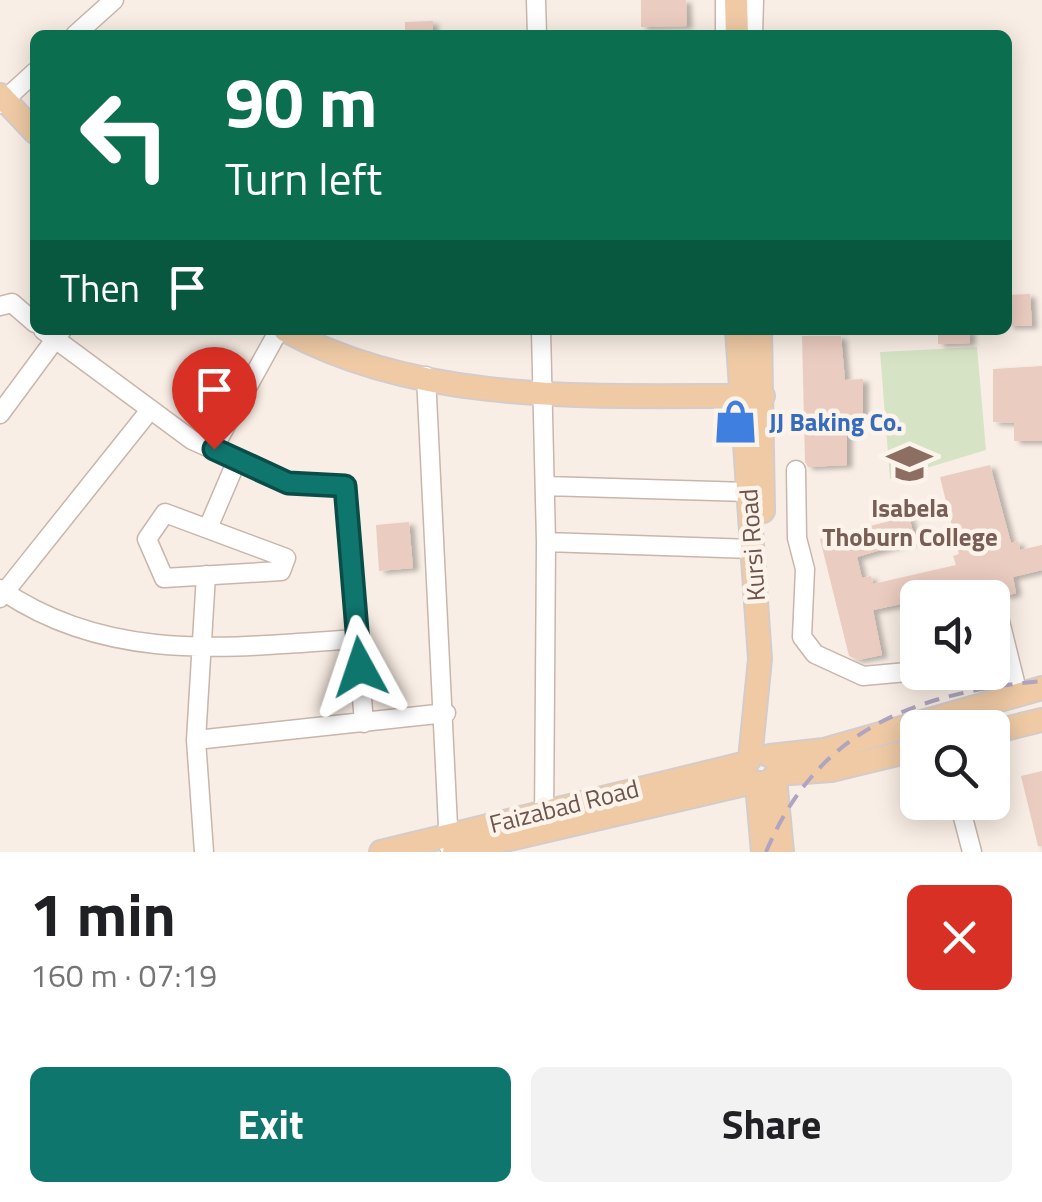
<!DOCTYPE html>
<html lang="en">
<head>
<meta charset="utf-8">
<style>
	body { margin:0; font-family:"Titillium Web",sans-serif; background:#f2f2f2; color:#202124; height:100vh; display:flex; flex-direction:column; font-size:38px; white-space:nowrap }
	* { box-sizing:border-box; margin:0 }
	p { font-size:32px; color:#757577 }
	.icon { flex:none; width:55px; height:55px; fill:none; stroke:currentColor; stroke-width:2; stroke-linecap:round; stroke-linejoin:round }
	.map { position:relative; height:852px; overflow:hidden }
	.panel { display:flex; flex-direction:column; background:#fff; flex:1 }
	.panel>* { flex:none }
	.guide { position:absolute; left:30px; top:30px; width:982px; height:305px; border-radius:15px; box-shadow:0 5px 25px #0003; background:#0b6e4f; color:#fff; overflow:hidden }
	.controls { position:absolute; left:900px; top:580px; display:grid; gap:20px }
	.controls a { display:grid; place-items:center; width:110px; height:110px; border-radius:15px; background:#fff; box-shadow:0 5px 25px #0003; font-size:50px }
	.pin { position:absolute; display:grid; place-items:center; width:85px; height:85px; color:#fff; margin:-102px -42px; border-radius:50% 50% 50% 0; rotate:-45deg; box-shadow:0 0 10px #0007 }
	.pin .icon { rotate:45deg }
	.me { position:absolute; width:110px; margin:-55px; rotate:355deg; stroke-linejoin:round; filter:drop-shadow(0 0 8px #0008) }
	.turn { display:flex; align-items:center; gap:35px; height:210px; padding:0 30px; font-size:45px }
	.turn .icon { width:130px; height:130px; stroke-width:2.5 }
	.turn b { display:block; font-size:70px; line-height:85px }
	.then { display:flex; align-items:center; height:95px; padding:0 30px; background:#0003; gap:20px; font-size:38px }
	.round { display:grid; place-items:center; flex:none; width:105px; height:105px; border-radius:15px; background:#f2f2f2 }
	.head { display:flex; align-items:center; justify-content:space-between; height:170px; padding:0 30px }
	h1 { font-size:60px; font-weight:700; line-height:75px }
	.action { display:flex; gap:20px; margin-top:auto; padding:20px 30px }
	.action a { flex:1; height:115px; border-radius:15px; background:#0f766e; color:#fff; font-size:40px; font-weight:700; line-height:115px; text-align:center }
	.action a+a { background:#f2f2f2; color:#202124 }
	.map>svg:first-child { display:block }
</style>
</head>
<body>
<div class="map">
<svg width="1042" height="852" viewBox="0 0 1042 852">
	<defs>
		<filter id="shadow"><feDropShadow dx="5.5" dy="3" stdDeviation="2.5" flood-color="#0004"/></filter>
	</defs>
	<rect width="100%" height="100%" fill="#f9eee5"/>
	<path fill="#d6e4c5" d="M977,347l9,103 -96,29 -10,-127z"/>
	<path fill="#ebccc0" filter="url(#shadow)" d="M641,0h45l1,26 -46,1z
		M433,21v14h-28v-13z
		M1030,294l2,32h-24v-31z
		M938,330h32v13l-32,1z
		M802,336h39l4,44 18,-1v47l-16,1v38l-39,2 -3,-5z
		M1042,366v75h-28v-18l-21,-1v-53z
		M990,465l21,78 7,-2 2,9 22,-5v25l-29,7 3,16 -10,3 -13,-7 -14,9 -2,-10 -104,22 9,45 -24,5 -9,-4 -29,-117 89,-23 6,24 -58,17 5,21 9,-2 2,8 83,-19 -3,-9 6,-2 -19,-77z
		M409,522l4,46 -34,3 -3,-46z
		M1042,771v75h-4l-17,-70z"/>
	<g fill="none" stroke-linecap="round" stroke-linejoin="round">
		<defs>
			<path id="minor" d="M536,0l1,35
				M725,0v35
				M75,35l39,-35
				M753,35l1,-35
				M0,104l35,-32
				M0,306l12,-3 23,20
				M43,330l149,110 96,43 57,3 19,237
				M541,330l5,212 -2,282
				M426,376l23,471
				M0,414l62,-84
				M213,449l66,-119
				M796,470l1,68 8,31 -3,68 13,17 48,22 55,-5
				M545,486l203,6
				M165,513l121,45 -5,13 -117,7 -17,-39z
				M208,528l29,-68
				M546,542l206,7
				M0,589c110,76 233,58 357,50
				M0,598l150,-188
				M995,601l23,93
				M196,740l250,-27
				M959,802l13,50
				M204,852l-8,-112 10,-165"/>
			<path id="major" d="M736,0l1,35
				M0,95l35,37
				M285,330c142,78 321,65 478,66
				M737,330l23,329 -10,100
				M760,330l3,181
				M992,732l50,-12
				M770,756l54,-6 218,-62
				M777,774l54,-4 87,-21
				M775,778l7,74
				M757,784l6,68
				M381,852l366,-89
				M454,852l299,-70 14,2 10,-10"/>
		</defs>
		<use href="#minor" stroke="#c8b6ac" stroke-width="21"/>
		<use href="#major" stroke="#d4ccca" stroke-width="26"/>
		<use href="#minor" stroke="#fff" stroke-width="18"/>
		<use href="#major" stroke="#efcaa5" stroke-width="22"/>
		<path stroke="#b0a5c0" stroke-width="4" stroke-dasharray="15 10" stroke-linecap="butt" d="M766,852c52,-124 150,-159 276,-171"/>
	</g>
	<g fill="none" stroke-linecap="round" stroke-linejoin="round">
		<defs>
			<path id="route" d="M214,449l74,34 57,3 15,181"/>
		</defs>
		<use href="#route" stroke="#0a4d48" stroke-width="25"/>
		<use href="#route" stroke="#0f766e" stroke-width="18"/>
	</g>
	<defs>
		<symbol id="shop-bare" viewBox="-9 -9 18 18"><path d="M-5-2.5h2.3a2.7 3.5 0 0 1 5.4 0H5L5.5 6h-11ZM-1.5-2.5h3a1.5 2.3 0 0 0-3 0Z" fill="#3f7fe0" stroke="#fcf3ea" stroke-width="2.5" paint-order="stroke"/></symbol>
		<symbol id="university-bare" viewBox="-9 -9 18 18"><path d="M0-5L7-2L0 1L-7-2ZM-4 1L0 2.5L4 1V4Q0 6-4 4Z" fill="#8d6e63" stroke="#fcf3ea" stroke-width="2.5" paint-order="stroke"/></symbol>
	</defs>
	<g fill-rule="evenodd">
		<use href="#shop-bare" x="704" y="390" width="63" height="63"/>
		<use href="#university-bare" x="878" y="432" width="63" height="63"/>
	</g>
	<g text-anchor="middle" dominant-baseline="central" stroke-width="9" stroke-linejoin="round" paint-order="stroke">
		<g font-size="25" font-weight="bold" fill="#366cbe" stroke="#fcf3ea" text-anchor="start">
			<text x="769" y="422">JJ Baking Co.</text>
		</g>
		<g font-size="25" font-weight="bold" fill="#785e54" stroke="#fcf3ea">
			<text x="910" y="508">Isabela<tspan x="910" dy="29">Thoburn College</tspan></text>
		</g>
		<g font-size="25" fill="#6e554d" stroke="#fcf3ea">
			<text transform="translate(752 545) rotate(-94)">Kursi Road</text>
			<text transform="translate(564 806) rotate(-14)">Faizabad Road</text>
		</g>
	</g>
</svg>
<div class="controls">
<a><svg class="icon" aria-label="sound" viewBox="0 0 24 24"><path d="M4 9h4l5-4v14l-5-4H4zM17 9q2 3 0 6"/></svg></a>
<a><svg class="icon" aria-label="search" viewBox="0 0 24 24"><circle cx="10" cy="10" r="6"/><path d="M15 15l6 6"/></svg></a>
</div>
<div class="pin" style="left:214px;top:449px;background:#d93025"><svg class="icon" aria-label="arrive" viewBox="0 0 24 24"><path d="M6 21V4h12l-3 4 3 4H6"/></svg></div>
<svg class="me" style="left:360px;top:667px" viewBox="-20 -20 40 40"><path d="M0-17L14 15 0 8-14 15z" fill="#0f766e" stroke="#fff" stroke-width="4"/></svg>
<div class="guide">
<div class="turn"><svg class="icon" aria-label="left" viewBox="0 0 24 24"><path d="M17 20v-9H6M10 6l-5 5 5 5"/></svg><div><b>90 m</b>Turn left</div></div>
<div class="then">Then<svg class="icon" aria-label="arrive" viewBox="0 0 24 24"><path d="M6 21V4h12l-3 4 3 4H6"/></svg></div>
</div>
</div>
<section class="panel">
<div class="head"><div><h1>1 min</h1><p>160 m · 07:19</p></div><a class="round" style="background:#d93025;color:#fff"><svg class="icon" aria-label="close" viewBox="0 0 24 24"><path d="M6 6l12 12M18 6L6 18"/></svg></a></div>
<div class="action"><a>Exit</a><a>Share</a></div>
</section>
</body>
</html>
